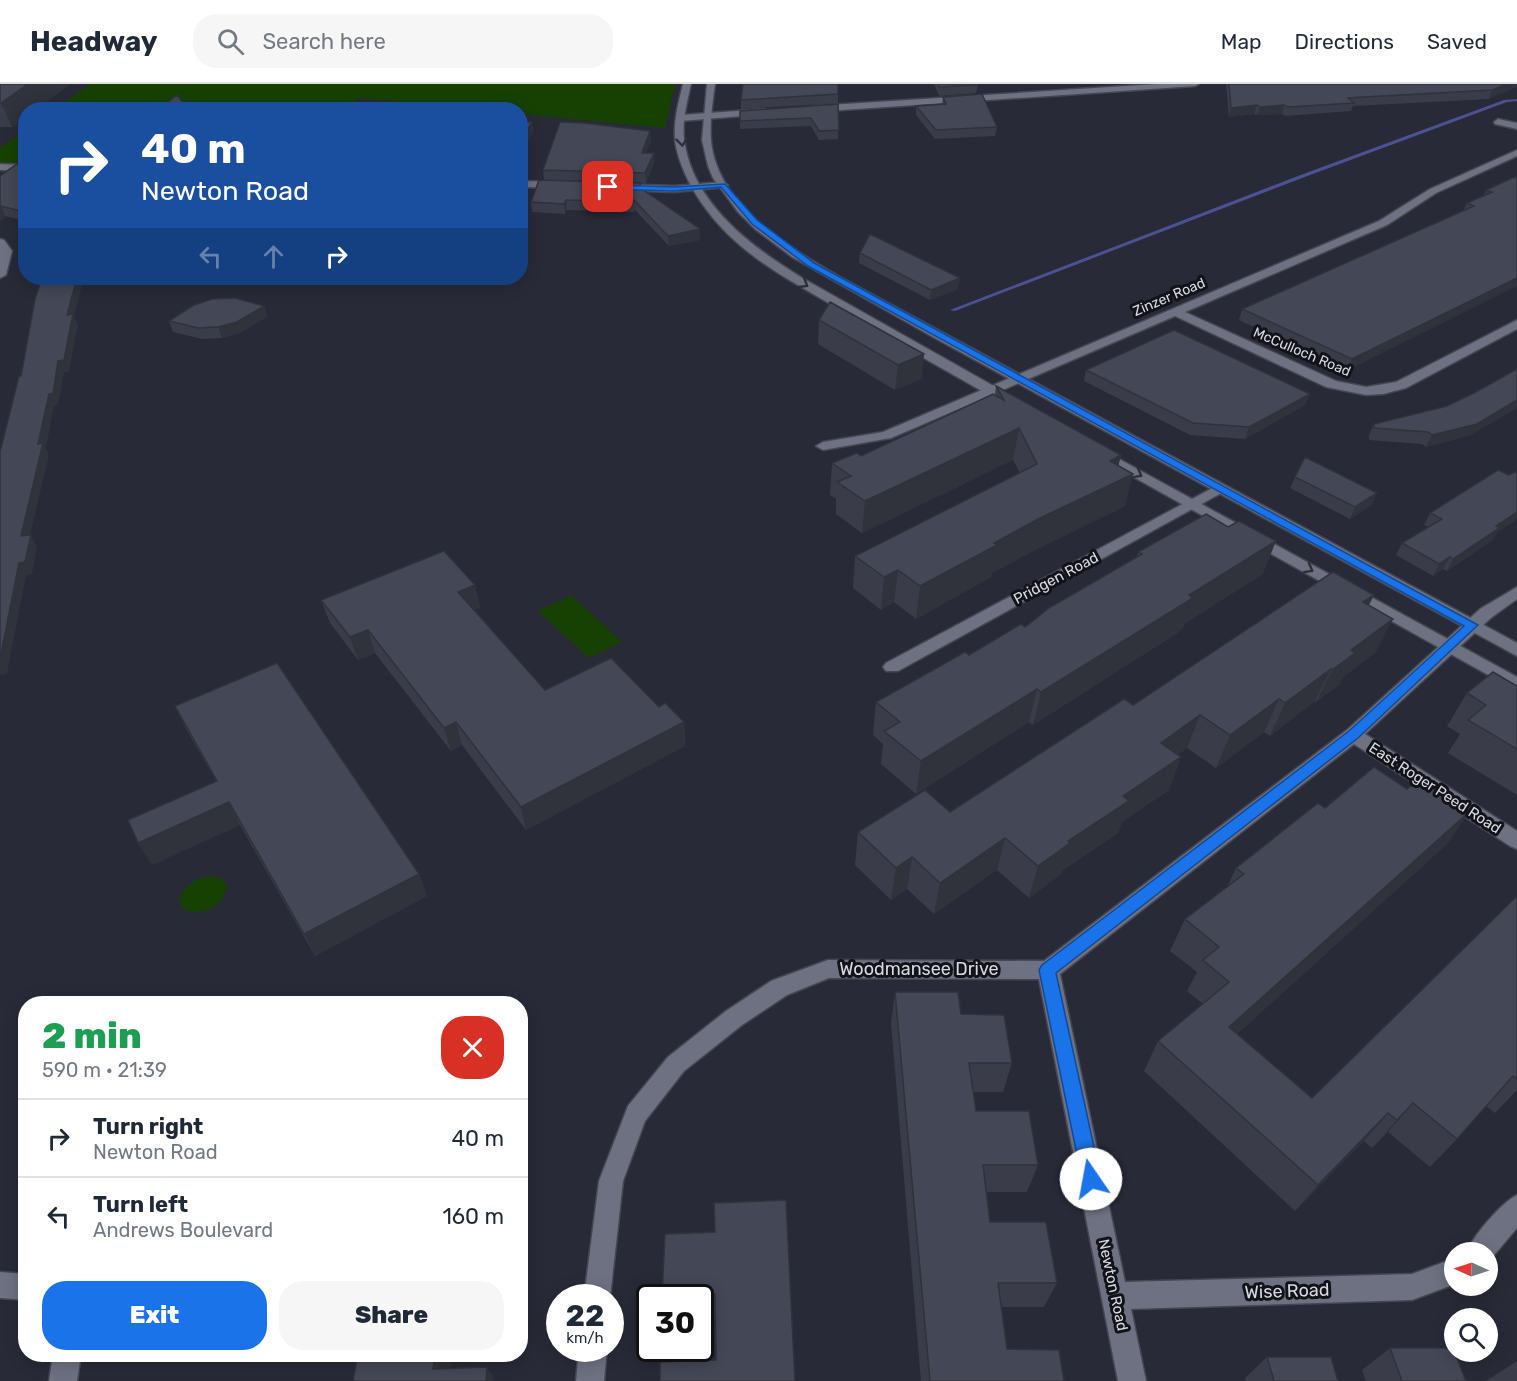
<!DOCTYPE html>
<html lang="en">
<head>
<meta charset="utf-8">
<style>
	body { margin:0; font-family:Rubik,sans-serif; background:#f6f6f7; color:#1f2937; height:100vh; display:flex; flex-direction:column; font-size:22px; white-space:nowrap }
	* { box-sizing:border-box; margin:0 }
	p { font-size:20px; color:#747a83 }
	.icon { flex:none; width:33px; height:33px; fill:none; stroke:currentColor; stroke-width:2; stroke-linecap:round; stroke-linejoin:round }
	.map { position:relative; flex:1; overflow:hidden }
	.side { position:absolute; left:18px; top:912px; width:510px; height:366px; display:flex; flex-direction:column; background:#fff; border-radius:24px; box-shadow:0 3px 15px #0003 }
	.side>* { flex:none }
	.guide { position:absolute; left:18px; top:18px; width:510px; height:183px; border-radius:24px; box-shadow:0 3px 15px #0003; background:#1a4fa0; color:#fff; overflow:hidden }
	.needle { width:39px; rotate:273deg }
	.controls { position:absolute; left:1444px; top:1158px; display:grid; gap:12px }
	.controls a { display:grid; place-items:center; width:54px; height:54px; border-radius:50%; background:#fff; box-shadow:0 3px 15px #0003; font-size:30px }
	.speed { position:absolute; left:546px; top:1200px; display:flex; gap:12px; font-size:30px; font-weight:700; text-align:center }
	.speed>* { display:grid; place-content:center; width:78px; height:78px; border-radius:50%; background:#fff; box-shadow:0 3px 15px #0003; line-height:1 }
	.speed small { font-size:15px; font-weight:400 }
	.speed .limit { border:3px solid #111; border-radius:9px; background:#fff; color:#111 }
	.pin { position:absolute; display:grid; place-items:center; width:51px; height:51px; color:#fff; margin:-26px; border-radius:12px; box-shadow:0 3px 9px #0006 }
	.me { position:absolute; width:66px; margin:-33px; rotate:348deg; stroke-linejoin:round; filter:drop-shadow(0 0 4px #0008) }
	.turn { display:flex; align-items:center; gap:21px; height:126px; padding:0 24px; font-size:27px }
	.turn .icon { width:78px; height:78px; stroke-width:2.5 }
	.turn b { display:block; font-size:42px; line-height:51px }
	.lanes { display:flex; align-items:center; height:57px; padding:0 24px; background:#0003; justify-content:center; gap:30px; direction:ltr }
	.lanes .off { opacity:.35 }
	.round { display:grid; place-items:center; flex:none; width:63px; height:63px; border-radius:24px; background:#f6f6f7 }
	.summary { display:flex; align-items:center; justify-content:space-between; height:102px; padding:0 24px }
	h1 { font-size:36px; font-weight:800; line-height:45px; color:#1e9e55 }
	.primary-button { display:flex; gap:12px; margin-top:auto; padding:12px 24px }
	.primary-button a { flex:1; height:69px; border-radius:24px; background:#1a73e8; color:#fff; font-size:24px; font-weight:800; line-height:69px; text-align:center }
	.primary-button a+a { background:#f6f6f7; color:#1f2937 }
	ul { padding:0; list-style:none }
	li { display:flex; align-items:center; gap:18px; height:78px; padding:0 24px; border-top:2px solid #e0e1e3 }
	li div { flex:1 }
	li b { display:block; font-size:22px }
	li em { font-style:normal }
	header { display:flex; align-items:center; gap:36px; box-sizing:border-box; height:84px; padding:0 30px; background:#fff; border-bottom:2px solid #e0e1e3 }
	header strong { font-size:28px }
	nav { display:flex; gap:33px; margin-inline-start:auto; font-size:21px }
	.search { width:420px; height:54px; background:#f6f6f7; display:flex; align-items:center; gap:15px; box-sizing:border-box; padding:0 21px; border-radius:24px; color:#747a83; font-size:22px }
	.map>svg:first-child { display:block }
</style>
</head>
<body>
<header>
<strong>Headway</strong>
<div class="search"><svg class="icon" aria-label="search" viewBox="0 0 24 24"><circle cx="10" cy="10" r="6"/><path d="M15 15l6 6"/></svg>Search here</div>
<nav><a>Map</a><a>Directions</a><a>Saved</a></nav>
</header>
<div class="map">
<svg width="1517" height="1297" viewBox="0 0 1517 1297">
	<rect width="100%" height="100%" fill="#282a37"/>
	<path fill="#174103" d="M90,0h585l-10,44 -144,-14 -1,-4 -47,-1 -114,-11 -11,12h-294z
		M25,46v26l-11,9 -14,-1v-16z
		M571,511l51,47 -33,16 -51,-47z
		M212,792l10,3 5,7c-4,22 -23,30 -43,24l-5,-7c4,-18 16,-25 33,-27z"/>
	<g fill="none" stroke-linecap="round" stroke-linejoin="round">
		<path fill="#4c5194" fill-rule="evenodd" d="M1517,15v2l-10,1 -197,73 -355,136 -5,-1 356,-137 198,-73z"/>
		<defs>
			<path id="street" d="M1157,0h42l-4,2 -382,26 -4,-3 4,-3z
				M765,25l4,3 -1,2 -87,7 -4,-3 4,-3z
				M1498,35l19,4v6l-22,-5 -1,-2z
				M1517,66v6l-81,37 -49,32 -202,87 151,69 30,6 30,-5 121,-62v9l-111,59 -23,6 -17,1 -40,-8 -151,-71 -284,122 -68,12 -7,-4 7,-4 60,-10 496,-211 51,-32z
				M0,80l26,1v6l-26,-1z
				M520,97l42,1 5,3 -5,3 -42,-1z
				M723,98l5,3 -2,2 -52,5 -57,-2 -5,-3 5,-3 57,2z
				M0,155l4,1 8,11 -6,24 -6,3z
				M1220,400l7,4 -2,3 -327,180h-12l-3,-4 3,-4z
				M1517,503v12l-25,18 -127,117 152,97v18l-7,-3 -156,-102 -294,230 65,308 287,-8 43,-16v26l-43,16 -281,9 15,72h-28l-79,-402 -210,-1 -42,17 -45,30 -58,46 -39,50 -22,60 -13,117h-26l15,-117 29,-75 40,-49 58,-46 45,-30 57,-21 216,1 303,-231 133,-121z
				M1517,1111v33l-28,33 -1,-9h-21c5,-15 35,-50 50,-57z
				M0,1188l26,2v26l-26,-2z
				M579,1264h28l-3,33h-28z
				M53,1270h28l-4,27h-28z"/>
			<path id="secondary" d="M683,0h8c-4,18 -9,37 -7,55 8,65 69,109 120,140l216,122 2,3 -2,3h-10c-59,-34 -119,-67 -178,-102 -34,-20 -70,-39 -99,-66 -26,-24 -49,-57 -57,-92 -4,-21 2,-43 7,-63z
				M707,0h8c-3,23 -7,47 -2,69 14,59 79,96 127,124l677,366v13l-584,-319 -141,-80 -37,-28 -17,-17 -25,-34 -5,-12 -6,-26z
				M1099,364l418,229v14l-423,-236 -2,-3 2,-3z"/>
		</defs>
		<use href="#street" stroke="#454651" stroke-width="3"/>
		<use href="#secondary" stroke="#454651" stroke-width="3"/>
		<use href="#street" fill="#6e7181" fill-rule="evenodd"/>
		<use href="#secondary" fill="#6e7181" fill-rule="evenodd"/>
	</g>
	<path fill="#3a3d49" d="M0,0h70l-58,43h-12z
		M934,0h43l1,1 -2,8 -37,3z
		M1226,0h291l-28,15 -136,7 -2,5 -66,5 -3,-2 -25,1 -3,-1 -25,3z
		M838,10v9l-97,6v-9z
		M943,13l54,30 -2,9 -60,3 -19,-24v-9l26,-1z
		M838,20v35l-19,1 -8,-14 -71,3v-18z
		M650,47l1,9 -5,13 8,10 -8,20 -102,-3 -1,-10z
		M26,73v64l-21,-5 -5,5v-45l23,-13z
		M1517,92l-169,194 -109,-50 3,-11 221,-98 4,-8 17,-8 2,-5z
		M641,105l59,51 -31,6 -34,-36 -1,2 -67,-2 -2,4 -33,-2 -1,-10z
		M860,169l98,36 -28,11 -71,-37z
		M264,222l3,11 -27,16 -18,5 -20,1 -29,-7 -4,-11z
		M819,236l103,59 -27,11 -77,-46z
		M1086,286l224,24 -5,11 -60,34 -55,-4 -106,-54z
		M996,302l125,69 -3,11 7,40 -94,46 -39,21 -1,4 -75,42 -22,-17 -13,8 -28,-22 2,-32 165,-83 -7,-13 -151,73 -26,-19v-15l-6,-4 2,-32 29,-7 134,-61z
		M1474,309l-3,42 -45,12 -4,-3 -53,-4v-5l5,-11 73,-18z
		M1295,393l77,28 -22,14 -60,-31z
		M1430,429l87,6 -20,13 -4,8 -46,31 -4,-2 -10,7 -37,-21 6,-12 27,-16 -5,-2z
		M1138,468l125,22 -79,50 -2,6 -149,95 -4,-3 -113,72 -35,-30 2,-20 -10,-9 3,-33 149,-75 112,-70z
		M475,501l5,23 -6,2 71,80 114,17 25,15 1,24 -159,84 -64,-85 -11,6 -76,-98 -17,7 -28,-37 -9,-23z
		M1369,522l7,46 -33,25 -4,8 -23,17 -1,-1 -45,35 -6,-4 -48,36 -29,-20 -10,7 4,2 -12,33 -47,32 -4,11 -56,38 -2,4 -31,23 -32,-28 -63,44 -27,-25 -16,11 -36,-35 3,-33 92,-20 183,-107z
		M1517,602v109l-69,-42 12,-19 -13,-8 20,-33z
		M175,622l244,168 8,22 -112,60 -75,-131 -88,40 -14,-22 78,-62 -30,-52z
		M1407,705l62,23 -22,32 -210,190 75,64 205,-202v194l-22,23 -9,-7 -29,33 -27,28 -42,-35 -16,16 -8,-7 -69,70 -151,-140 14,-30 45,-37 -16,-13 10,-19 -27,-21 15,-32 42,-32 9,-19 89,-60z
		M895,908l66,22 51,49 -9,29h-30l3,19 62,54 -11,27h-41l4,30 67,61 -13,24h-43l6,42 57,32h-143l-30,-358z
		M665,1150l130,147 -79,-21v-42l-16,1v-21h-37z
		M1390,1264l76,33h-100l-4,-11z
		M1267,1273l71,24h-92l-1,-3z
		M1517,1277v20h-31z"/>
	<path fill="#30323c" d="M28,0h42l-34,26h-10v7l-14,10 -11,-24z
		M1507,0h10v3l-28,12 3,-9z
		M1257,21l-3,9 -25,3 2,-9z
		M1284,21l-2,9 -25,1 3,-8z
		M532,38l2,9 -14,24v-12z
		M650,47l1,9 -8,22 -1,-9z
		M654,69v10l-8,20 -1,-10z
		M566,116l1,10 -2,4 -1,-10z
		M0,122h1l4,10 -5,5z
		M26,124v12l-5,-9z
		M700,145v11l-31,6 -1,-10z
		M77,194h7l-10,38 4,9 -9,47h-5l-6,33 -4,1 -8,42 3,7 -22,93 -6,-12 17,-92 29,-129z
		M960,194l-2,11 -28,11 1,-10z
		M1517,194v8l-169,84 4,-11z
		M264,222l3,11 -27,16 -18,5 -4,-11z
		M924,270l-2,25 -27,11 3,-25z
		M1310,310l-5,11 -60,34 4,-12z
		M1517,316v8l-46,27 -45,12 6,-12z
		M1019,344l-6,32 -151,73 3,-32z
		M1121,371l-7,28 19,-9 -8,32 -94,46 -39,21 -1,4 -75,42 4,-33 74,-43 116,-82z
		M1377,409l-5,12 -22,14 5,-12z
		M1517,428v7l-20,13 -4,8 -46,31 6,-12 51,-39z
		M31,451l6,12 -5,27 -6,1 -19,99 -7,1v2v-18l19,-96z
		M1276,457l-13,33 -79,50 -2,6 -149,95 8,-33 148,-97z
		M1450,473l-7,12 -10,7 6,-12z
		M898,486l-4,32 -13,8 3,-33z
		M475,501l5,23 -17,7 -5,-23z
		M1374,511l-16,32 5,-25z
		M1393,535l-17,33 -33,25 -4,8 -23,17 16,-32 19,-20z
		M368,546l7,23 -17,7 -8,-23z
		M1331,585l-16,32 -45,35 15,-33z
		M1037,605l-8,33 -113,72 5,-33z
		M1279,615l-15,33 -48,36 14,-33z
		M1200,631l-13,33 -38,28 12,-33z
		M456,638l6,23 -11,6 -7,-23z
		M684,638l1,24 -159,84 -5,-23z
		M1181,673l-12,33 -47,32 -4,11 -56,38 -2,4 -31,23 9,-32 85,-70z
		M229,718l11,23 -88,40 -14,-22z
		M1469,728l-22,32 -235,213 17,-30z
		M1005,754l-8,32 -63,44 6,-31z
		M912,773l-5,32 -16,11 5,-32z
		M419,790l8,22 -112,60 -11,-22z
		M1413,1019l-25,29 -16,16 25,-28z
		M1388,1029l-24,28 -69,70 23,-26z
		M435,1270h17l-3,27 -16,-12z
		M487,1283l8,14h-9z"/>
	<path fill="#444755" stroke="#30323c" stroke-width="1.5" d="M0,0h28l-27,19h-1z
		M743,0h95v10l-97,6z
		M938,0h39l1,1 -39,2z
		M1229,0h278l-15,6 -144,8 6,5 -66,4 -4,-2 -24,2 -3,-2 -26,3z
		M982,10l15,33 -61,3 -20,-24 30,-2 -3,-7z
		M177,11l12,15h-31z
		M838,20l1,26 -20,1 -8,-13 -71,3v-10z
		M520,36l3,2h9l-12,21z
		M560,38l24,1 66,8 -8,22h12l-9,20 -102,-3z
		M26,73v51l-5,3 -21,-5v-30l17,-12 6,-1 1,-5z
		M1517,92v102l-165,81 -110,-50 232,-103 -7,-3 25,-11 -6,-2z
		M539,96l102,3 -2,4 61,42 -32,7 -34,-36 -1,2 -67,-2 -2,4 -33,-2z
		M870,150l90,44 -29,12 -71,-37z
		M42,194h35l-10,37 6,-1 -9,46 -6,1 -5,33h-4l-11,50 5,-1 -22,93 10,-1 -6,27 -6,1 -19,96v-207l19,-76h2l14,-77z
		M235,214l29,8 -27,16 -19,5 -20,1 -29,-7 25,-16 18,-6z
		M830,218l94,52 -26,11 -79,-45z
		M1174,246l136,64 -61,33 -56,-4 -107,-53z
		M1517,285v31l-40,24 -45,11 -4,-3 -54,-4v-4l73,-18 27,-13z
		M996,302l125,69 -11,6 23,13 -95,45 -44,24 3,2 -77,41 -22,-16 -14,7 -29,-21 182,-92 -18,-36 -154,73 -28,-19 14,-6 -19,-13 25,-10 4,3 132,-62 11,6z
		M1305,373l72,36 -22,14 -60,-30z
		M1498,386l11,5 8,-4v41l-21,14 3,2 -46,31 -3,-2 -11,7 -37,-21 40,-24 -12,-6z
		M1206,430l22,13 11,-6 37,20 -87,54 4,3 -152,94 -4,-3 -116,72 -37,-30 16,-9 -24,-20 89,-50 4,3 52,-31 4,3 24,-19 93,-54 -4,-2z
		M444,467l31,34 -17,7 87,98 66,-32 48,49 6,-4 19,19 -163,85 -65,-85 -12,6 -76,-98 -18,7 -29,-37z
		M1333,488l41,23 -11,7 30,17 -42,31 4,3 -23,17 -1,-1 -46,34 -6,-4 -49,36 -30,-20 -39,28 20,14 -58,39 6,5 -61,40 2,2 -32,23 -33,-28 -65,45 -28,-26 -16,11 -38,-36 67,-42 25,22 174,-113 9,6z
		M277,579l142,211 -115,60 -75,-132 -91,41 -10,-23 89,-39 -42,-75z
		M1493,588l24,14v63l-49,-29 18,-15 -19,-12z
		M1374,683l33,22 11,-10 51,33 -240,215 83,71 205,-202v183l-4,-3 -56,63 -44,-36 -16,17 -9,-7 -70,72 -160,-144 71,-59 -26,-22 16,-13 -34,-28 59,-45 -8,-6 82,-65 7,5z
		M895,908h63l3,22 43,1 8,48h-43l7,48h53l9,54h-55l7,57h56l11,61h-59l9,66 52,1 5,31h-134z
		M786,1116l9,181h-135v-19l56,-2 -1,-66 -53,2 3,-62 50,-2 -1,-29z
		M1390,1264h63l13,33h-64z
		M358,1270h77l-2,15 54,-2 -1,14h-133z
		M1267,1273h64l7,24h-64z"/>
	<defs><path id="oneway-chevron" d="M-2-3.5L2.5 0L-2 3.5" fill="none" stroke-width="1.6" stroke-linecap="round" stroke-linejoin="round" transform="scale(1.5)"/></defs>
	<g stroke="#2e2f38">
		<use href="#oneway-chevron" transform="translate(682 58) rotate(83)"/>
		<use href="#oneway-chevron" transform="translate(804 200) rotate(31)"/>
		<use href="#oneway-chevron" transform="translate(1138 390) rotate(29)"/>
		<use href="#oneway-chevron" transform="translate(1309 485) rotate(29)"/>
	</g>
	<path fill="#1a73e8" stroke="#114b97" stroke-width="1.5" d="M725,100l32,36 57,43 664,362 -120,113 -302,235 45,206 -3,7 -7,3 -6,-3 -3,-7 -43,-209 3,-5 307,-234 115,-105 -656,-360 -56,-42 -31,-37 -47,4 -66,-2 -3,-2 3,-2 66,2z"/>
	<g text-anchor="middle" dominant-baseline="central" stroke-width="6" stroke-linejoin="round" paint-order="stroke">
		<g font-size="14" fill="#d8dae3" stroke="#121319">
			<text transform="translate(1169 213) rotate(-23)">Zinzer Road</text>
			<text transform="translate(1302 268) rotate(23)">McCulloch Road</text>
		</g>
		<g font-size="15" fill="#d8dae3" stroke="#121319">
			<text transform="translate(1056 494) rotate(-28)">Pridgen Road</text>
			<text transform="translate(1435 704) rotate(33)">East Roger Peed Road</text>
			<text transform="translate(1113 1201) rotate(78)">Newton Road</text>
		</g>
		<g font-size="18" fill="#d8dae3" stroke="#121319">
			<text x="919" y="885">Woodmansee Drive</text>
			<text transform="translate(1287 1207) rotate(-2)">Wise Road</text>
		</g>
	</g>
</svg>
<div class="controls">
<a><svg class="needle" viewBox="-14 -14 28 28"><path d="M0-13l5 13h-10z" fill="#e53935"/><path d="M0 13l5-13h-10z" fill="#747a83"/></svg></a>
<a><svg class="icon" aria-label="search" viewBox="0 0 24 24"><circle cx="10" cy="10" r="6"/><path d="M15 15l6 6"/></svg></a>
</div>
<div class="speed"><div>22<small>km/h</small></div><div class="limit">30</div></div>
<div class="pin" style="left:608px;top:103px;background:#d93025"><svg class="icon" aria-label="arrive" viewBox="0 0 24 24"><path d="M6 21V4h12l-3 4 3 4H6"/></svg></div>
<svg class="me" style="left:1091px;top:1095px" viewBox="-20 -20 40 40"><circle r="19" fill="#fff"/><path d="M0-13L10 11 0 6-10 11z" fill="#1a73e8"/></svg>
<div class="guide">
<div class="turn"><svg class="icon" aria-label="right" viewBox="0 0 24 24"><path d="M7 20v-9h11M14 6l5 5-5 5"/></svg><div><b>40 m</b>Newton Road</div></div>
<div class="lanes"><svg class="icon off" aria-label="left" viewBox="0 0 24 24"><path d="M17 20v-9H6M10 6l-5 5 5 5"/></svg><svg class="icon off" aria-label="ahead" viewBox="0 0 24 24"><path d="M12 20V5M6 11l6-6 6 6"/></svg><svg class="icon" aria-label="right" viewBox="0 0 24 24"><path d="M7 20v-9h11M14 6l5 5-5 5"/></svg></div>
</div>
<section class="side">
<div class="summary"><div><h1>2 min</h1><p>590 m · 21:39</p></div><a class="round" style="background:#d93025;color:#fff"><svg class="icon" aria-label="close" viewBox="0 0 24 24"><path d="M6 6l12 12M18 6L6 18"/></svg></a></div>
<ul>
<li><svg class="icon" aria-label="right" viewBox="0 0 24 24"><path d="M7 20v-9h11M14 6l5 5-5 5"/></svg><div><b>Turn right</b><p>Newton Road</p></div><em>40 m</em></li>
<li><svg class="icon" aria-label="left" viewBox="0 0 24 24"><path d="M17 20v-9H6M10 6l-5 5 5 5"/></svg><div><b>Turn left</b><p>Andrews Boulevard</p></div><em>160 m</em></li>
</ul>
<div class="primary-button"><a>Exit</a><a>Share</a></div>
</section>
</div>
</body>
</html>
